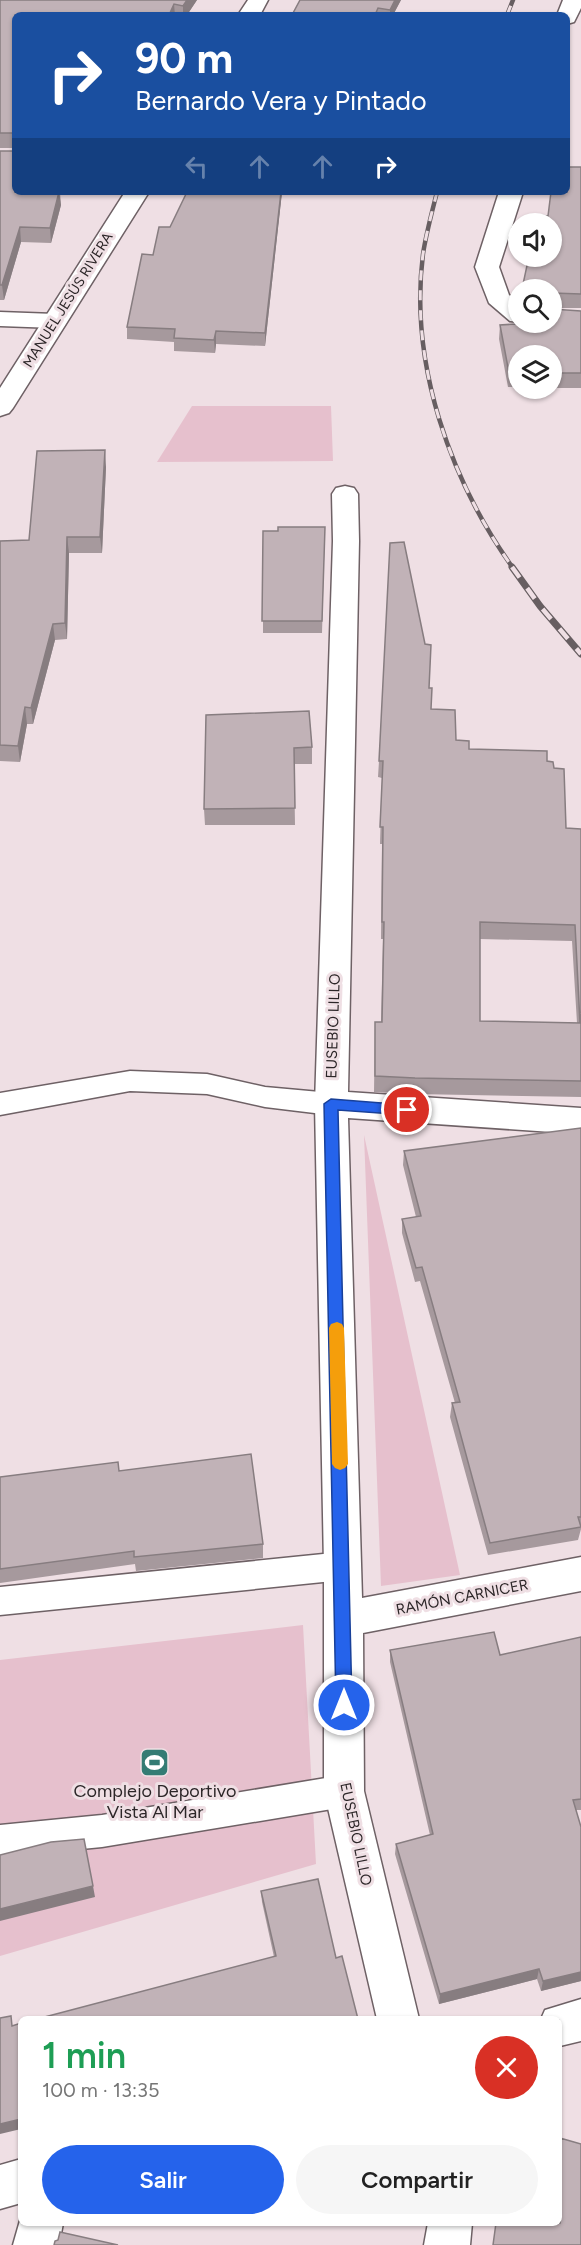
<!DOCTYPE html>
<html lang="es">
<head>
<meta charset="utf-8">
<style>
	body { margin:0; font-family:Figtree,sans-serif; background:#f6f6f6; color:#222; height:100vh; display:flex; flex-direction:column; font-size:22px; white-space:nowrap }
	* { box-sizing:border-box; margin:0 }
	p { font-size:20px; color:#767676 }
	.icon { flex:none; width:33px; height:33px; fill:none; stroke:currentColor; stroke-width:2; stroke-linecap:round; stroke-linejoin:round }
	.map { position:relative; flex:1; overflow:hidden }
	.sheet { position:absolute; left:18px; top:2016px; width:544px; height:210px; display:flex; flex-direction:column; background:#fff; border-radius:9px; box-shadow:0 2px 4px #0004 }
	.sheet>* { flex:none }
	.hud { position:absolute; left:12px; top:12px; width:558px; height:183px; border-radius:9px; box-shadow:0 2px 4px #0004; background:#1a4fa0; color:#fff; overflow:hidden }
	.fabs { position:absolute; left:508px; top:213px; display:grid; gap:12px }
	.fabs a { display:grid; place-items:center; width:54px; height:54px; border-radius:50%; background:#fff; box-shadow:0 2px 4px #0004; font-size:30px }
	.pin { position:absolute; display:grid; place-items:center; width:51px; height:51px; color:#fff; margin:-26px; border:3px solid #fff; border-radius:50%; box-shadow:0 2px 6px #0007 }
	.me { position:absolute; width:66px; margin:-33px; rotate:0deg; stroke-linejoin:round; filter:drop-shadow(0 0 4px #0008) }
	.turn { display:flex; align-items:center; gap:21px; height:126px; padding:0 24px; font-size:27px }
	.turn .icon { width:78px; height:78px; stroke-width:2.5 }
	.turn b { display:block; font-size:42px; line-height:51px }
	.lanes { display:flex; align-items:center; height:57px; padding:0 24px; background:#0003; justify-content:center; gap:30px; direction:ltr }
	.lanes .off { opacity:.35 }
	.round { display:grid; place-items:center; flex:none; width:63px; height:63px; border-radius:32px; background:#f6f6f6 }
	.summary { display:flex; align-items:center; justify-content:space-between; height:102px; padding:0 24px }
	h1 { font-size:36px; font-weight:600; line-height:45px; color:#1e9e55 }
	.cta { display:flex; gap:12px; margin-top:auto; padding:12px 24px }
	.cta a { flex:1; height:69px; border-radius:36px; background:#2563eb; color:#fff; font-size:24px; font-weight:600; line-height:69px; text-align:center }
	.cta a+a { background:#f6f6f6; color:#222 }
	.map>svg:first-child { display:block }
</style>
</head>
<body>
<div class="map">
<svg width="581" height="2245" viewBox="0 0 581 2245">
	<rect width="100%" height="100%" fill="#efdfe4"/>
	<path fill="#e6c0cd" d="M192,406h139l2,55 -176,1z
		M364,1135l96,440 -79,11z
		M303,1625l13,239 -316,92v-296z"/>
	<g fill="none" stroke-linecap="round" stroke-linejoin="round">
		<defs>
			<path id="service" d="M130,1071l77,3 58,13 66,6 9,4 4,7 -4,7 -9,4 -66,-8 -58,-13 -77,-3 -130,24v-22z
				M343,1552l11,4 4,10 -4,10 -11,4 -343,35v-28z
				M344,1775l12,5 4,11 -4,11 -12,5 -242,40 -102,10v-32l102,-10z"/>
			<path id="minor" d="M563,0h18v8l-7,14 -7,2v-9h-10z
				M499,192h24l-24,75 10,28 10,8v19h3l-12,-1 -21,-18 -14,-36z
				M0,312l55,2 9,2 3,5 -3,5 -9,2 -55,-2z
				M345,486l9,2 4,6 1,47 -11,551 233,16v26l-233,-16 14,480 219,-41v34l-218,42 1,158 55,228h-42l-53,-228v-225l-9,-462 18,-563 -1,-47 4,-6z
				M581,1999v42l-21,5v-27h-19l4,-9z
				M21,2159v44l-21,6v-44z
				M21,2217v6h42l-4,22h-46z
				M428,2223h44l-2,22h-46z"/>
			<path id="tertiary" d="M248,0h20l-8,15h-22z
				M125,192h24l-136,216 -4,5 -9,3v-28z"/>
		</defs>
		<use href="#service" stroke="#6e6165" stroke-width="3"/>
		<use href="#minor" stroke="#6e6165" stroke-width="3"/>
		<use href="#tertiary" stroke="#6e6165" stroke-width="3"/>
		<use href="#service" fill="#fff" fill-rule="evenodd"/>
		<use href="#minor" fill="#fff" fill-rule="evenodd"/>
		<use href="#tertiary" fill="#fff" fill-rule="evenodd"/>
		<defs>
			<path id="rail-far1" d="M507,15l6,-15
				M437,192c-5,20 -11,42 -14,62 -14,109 27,226 90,314"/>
			<path id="rail" d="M512,567l28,39 41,48"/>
		</defs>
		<use href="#rail-far1" stroke="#675e61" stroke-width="4.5"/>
		<use href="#rail" stroke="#675e61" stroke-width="7"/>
		<use href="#rail-far1" stroke="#efdfe4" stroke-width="3" stroke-dasharray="10" stroke-linecap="butt"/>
		<use href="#rail" stroke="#efdfe4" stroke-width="4.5" stroke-dasharray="13" stroke-linecap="butt"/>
	</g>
	<path fill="#a6999d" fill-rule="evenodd" d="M0,0h197l-10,15h-172v133h-15z
		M300,0h101l-8,15h-101z
		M0,151l15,41h45l1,13 -10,38 -30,-1 -17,58h-4z
		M581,167v141h-29l-4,-92z
		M282,192l-17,154 -49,-2 -1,9 -41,-2v-9l-47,-3v-12l26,-72 17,-28z
		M581,311v77h-29v-32h-33v31h-11l-9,-48 1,-14 16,-1z
		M106,467l-4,86h-33l-2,86 -12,1 -22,84h-6l-7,38 -20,-1v-220l29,-1z
		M325,527l-3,106h-59v-102h15z
		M429,688l2,21 25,31 13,9 78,12 7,7 12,60 15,1v268l-167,-3 -40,-2 1,-70h6l2,-83h-2l1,-95h-2l2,-66 -4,-1 1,-16zM480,939l92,2 5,82 -97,-2z
		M309,711l3,36v17h-18l1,61h-90l-1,-16z
		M581,1128v401l-3,11 -90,15 -38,-138 2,-14h3l-35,-122 -5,1 -13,-49v-14l14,-2 -13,-52 1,-14z
		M119,1471l144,73v14l-127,13 -1,-7 -135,19v-106z
		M581,1637v173h-5l5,17v154l-40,10 -4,-12 -98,25 -44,-150 1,-10 34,-9 -40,-173v-12l110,5z
		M261,1891l75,67 -62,-1 -12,-55z"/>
	<path fill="#877d80" d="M187,0h10l-10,15h-4v-9z
		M395,0h6l-8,15h-3v-5z
		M174,4l1,11h-6z
		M59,192l2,13 -10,38 -1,-15z
		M281,192h1l-17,154v-13z
		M20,227l1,15 -17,58 -2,-15z
		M216,331v13l-1,9 -1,-13z
		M105,450l1,17 -4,86 -2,-16z
		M67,537l2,16 -2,86 -2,-16z
		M53,624l2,16 -22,84 -2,-16z
		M25,707l2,17 -7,38 -2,-16z
		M93,1886l2,11 -95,24v-12z
		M539,1969l-2,10 -98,25 1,-10z
		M581,1972v9l-40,10 2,-10z
		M21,2119v10l-21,5v-10z"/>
	<path fill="#c1b2b7" stroke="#877d80" stroke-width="1.5" fill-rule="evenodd" d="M0,0h187l-4,6 -9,-2 -5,11h-154v118h-15z
		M300,0h95l-5,10 -12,-2 -3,7h-83z
		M0,151h15v41h44l-9,36 -30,-1 -18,58h-2z
		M567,167h14v127l-28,-1 -1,8v-11l-30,-1 7,-33h23v-32h-17l2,-9 11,1 3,-24h16z
		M187,192h94l-16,141 -49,-2 -2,9 -40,-2 1,-9 -48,-2 15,-73 11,1 6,-28h11z
		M519,309v13h33v-13l29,2v62h-29v-17h-33v17h-10l-9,-48 16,-1z
		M105,450l-5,87h-33l-2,86 -12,1 -22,84 -6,-1 -7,39 -18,-1v-204l29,-1 8,-89z
		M278,527h47l-3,94h-60l1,-90h15z
		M404,542l21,102 6,1 -2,43h3l-1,21 24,1 1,30 13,1v8l78,2v10l6,1 1,6 10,1 2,59 15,1v252l-166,-3 -40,-2v-54h7l2,-100h-2l1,-95h-3l3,-66h-4l11,-218zM480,922l95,3 5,98 -100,-2z
		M309,711l3,36 -18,1 1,60 -91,1 2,-94z
		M581,1128v389h-3l3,10 -91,16 -38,-140 8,-1 -38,-135 -6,1 -14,-49 19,-3 -17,-65z
		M251,1454l12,90 -129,13v-6l-134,18v-92l118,-15 1,9z
		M494,1632l6,23 81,-18v162l-8,1 8,27v145l-38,9 -4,-12 -99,25 -44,-150 37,-10 -43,-184z
		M84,1839l9,47 -93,23v-54l51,-13z
		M318,1879l18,79 6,-2 16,63h-321l239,-63 -15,-65z
		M11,2016l1,10 9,-3v96l-21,5v-106z
		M560,2138l21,6v101h-88l3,-22h64z
		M60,2232l58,13h-64l1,-4 3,-1z"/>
	<path fill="#2563eb" stroke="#184099" stroke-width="1.5" d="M331,1099l76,6 7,5 -7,5 -69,-5 14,595 -3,5 -5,2 -6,-2 -2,-5 -12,-601z"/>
	<path fill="#f59e0b" d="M337,1322l5,2 2,4 4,136 -3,4 -5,2 -5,-2 -3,-4 -3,-136 2,-4z"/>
	<defs>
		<symbol id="stadium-square" viewBox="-11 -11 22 22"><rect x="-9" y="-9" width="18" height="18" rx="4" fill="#347c74" stroke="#efdfe4"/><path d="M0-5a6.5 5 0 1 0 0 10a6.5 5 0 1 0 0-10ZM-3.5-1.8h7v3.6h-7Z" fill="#fff"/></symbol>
	</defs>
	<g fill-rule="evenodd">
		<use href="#stadium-square" x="138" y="1746" width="33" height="33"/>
	</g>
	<g text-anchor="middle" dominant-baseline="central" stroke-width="6" stroke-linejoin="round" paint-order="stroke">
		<g font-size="14" fill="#2c2628" stroke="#efdfe4">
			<text transform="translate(68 300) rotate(-58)">MANUEL JESÚS RIVERA</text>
		</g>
		<g font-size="15" fill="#2c2628" stroke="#efdfe4">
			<text transform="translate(333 1026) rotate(-88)">EUSEBIO LILLO</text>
			<text transform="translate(462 1597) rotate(-11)">RAMÓN CARNICER</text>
			<text transform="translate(356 1834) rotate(78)">EUSEBIO LILLO</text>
		</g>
		<g font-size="18" fill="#2c2628" stroke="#efdfe4">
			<text x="155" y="1791">Complejo Deportivo<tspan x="155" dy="21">Vista Al Mar</tspan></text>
		</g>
	</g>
</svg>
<div class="fabs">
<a><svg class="icon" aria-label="sound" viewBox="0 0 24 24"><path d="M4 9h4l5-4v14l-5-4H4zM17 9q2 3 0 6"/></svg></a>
<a><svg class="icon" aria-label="search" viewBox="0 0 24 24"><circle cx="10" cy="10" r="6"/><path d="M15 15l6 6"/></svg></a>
<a><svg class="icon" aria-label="layers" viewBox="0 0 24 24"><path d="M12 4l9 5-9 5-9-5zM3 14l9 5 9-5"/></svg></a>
</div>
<div class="pin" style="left:407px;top:1110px;background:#d93025"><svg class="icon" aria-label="arrive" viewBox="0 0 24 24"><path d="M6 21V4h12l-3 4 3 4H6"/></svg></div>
<svg class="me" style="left:344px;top:1705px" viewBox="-20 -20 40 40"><circle r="17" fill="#2563eb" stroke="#fff" stroke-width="3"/><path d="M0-11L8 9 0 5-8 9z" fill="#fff"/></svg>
<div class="hud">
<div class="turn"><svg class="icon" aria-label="right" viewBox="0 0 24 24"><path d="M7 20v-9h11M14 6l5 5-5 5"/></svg><div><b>90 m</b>Bernardo Vera y Pintado</div></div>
<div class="lanes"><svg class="icon off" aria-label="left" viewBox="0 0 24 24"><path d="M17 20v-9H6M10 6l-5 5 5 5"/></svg><svg class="icon off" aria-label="ahead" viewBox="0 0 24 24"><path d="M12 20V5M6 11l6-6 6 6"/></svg><svg class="icon off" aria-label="ahead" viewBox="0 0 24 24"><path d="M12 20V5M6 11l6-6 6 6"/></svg><svg class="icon" aria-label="right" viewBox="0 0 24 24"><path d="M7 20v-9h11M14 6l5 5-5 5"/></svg></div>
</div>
<section class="sheet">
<div class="summary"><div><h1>1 min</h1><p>100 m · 13:35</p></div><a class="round" style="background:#d93025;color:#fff"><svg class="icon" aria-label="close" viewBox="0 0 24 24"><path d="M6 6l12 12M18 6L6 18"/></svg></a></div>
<div class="cta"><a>Salir</a><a>Compartir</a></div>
</section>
</div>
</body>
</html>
